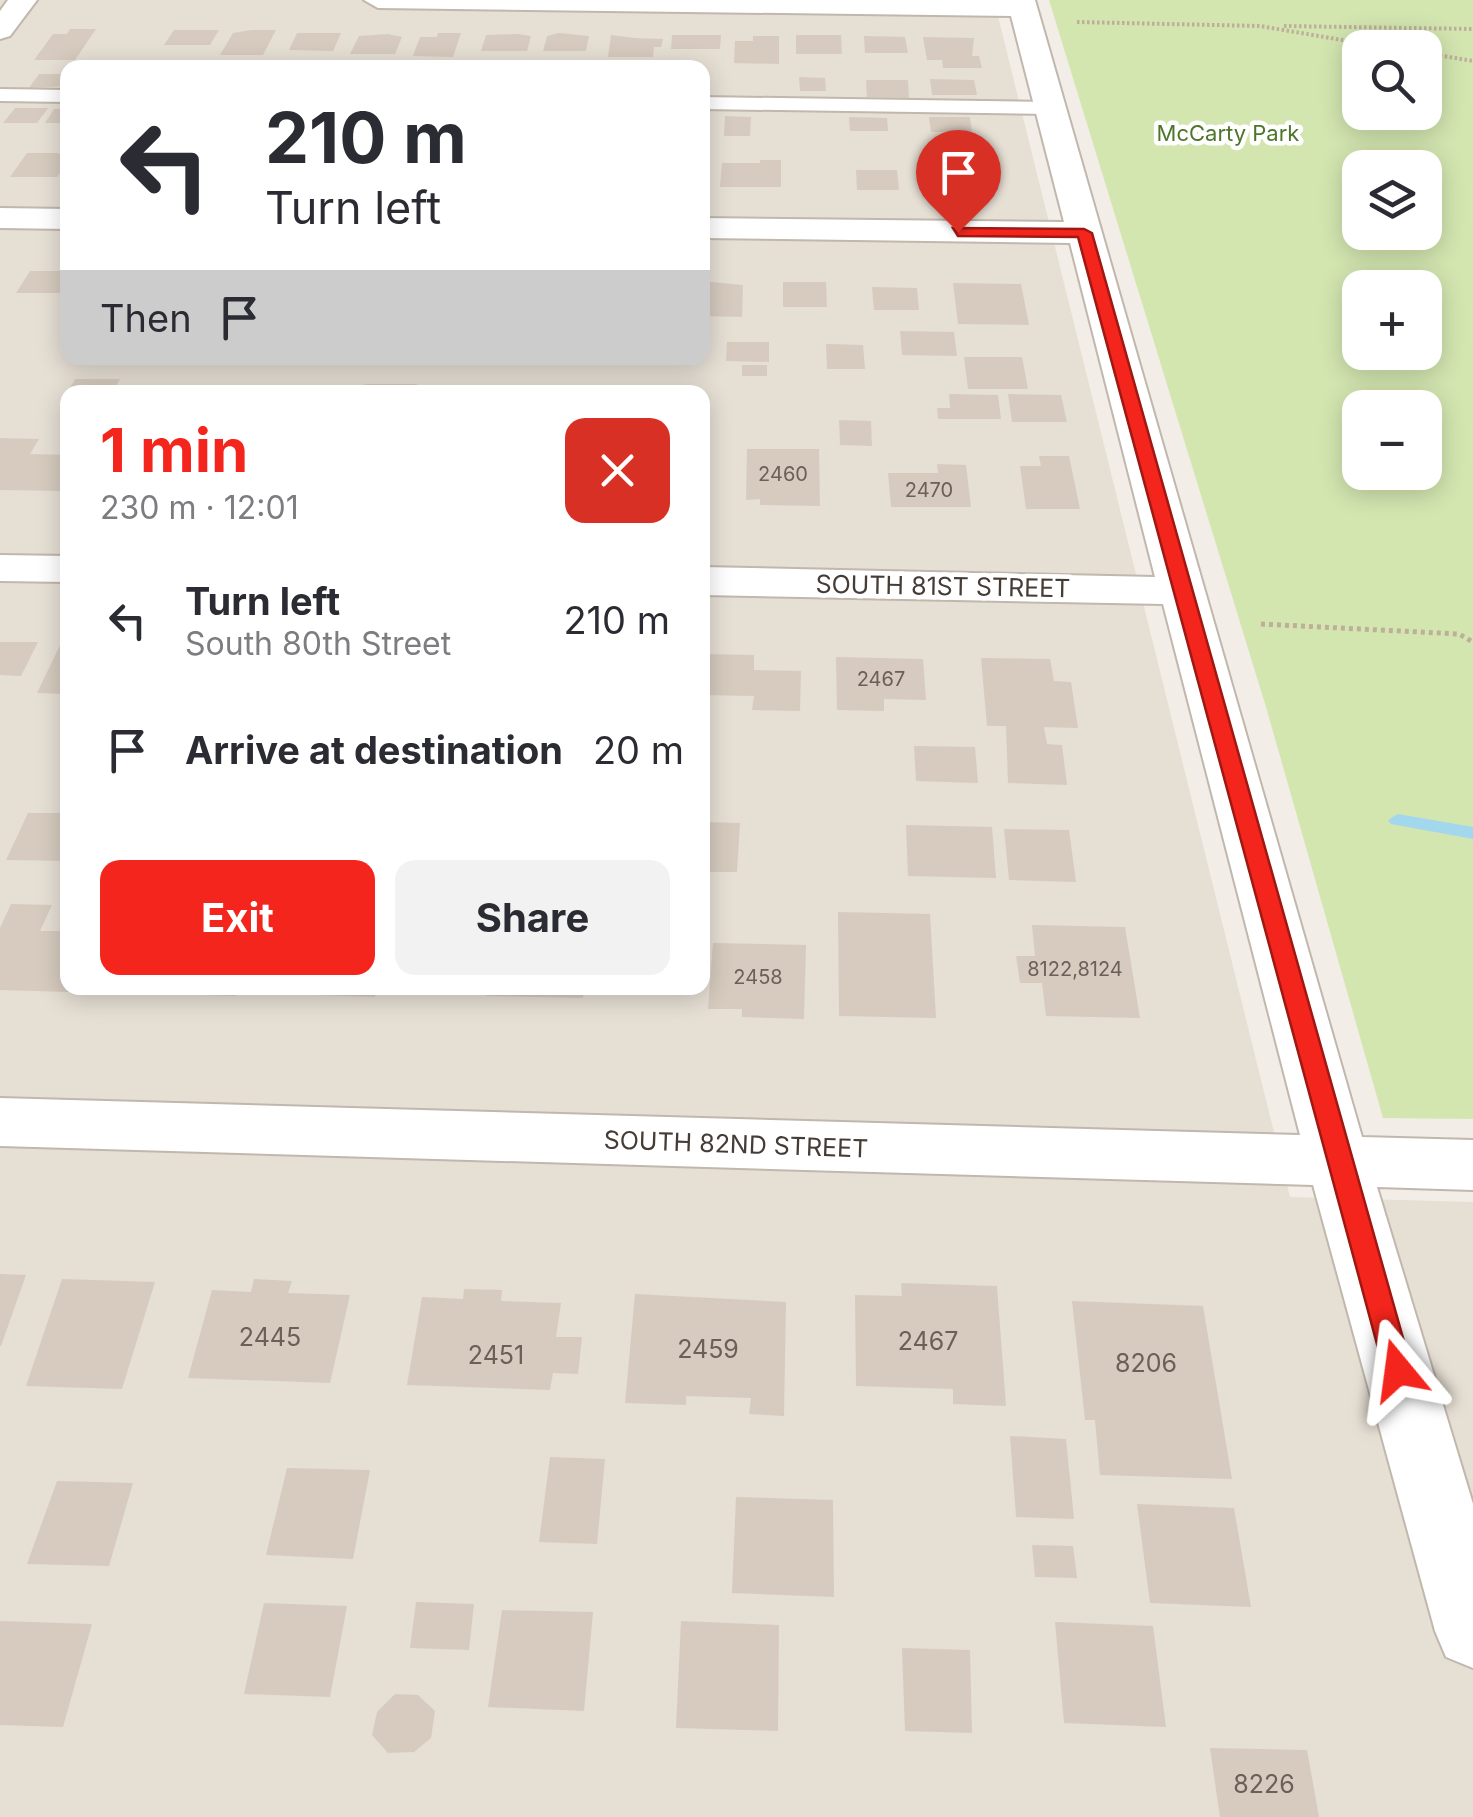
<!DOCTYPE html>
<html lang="en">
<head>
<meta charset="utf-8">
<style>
	body { margin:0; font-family:Inter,sans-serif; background:#f2f2f3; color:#2b2b33; height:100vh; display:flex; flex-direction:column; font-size:38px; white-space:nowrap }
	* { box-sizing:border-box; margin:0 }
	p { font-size:32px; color:#7c7c81 }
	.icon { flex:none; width:55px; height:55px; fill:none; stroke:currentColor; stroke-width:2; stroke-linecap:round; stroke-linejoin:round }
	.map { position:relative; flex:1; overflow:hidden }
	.sheet { position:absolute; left:60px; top:385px; width:650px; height:610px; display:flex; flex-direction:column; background:#fff; border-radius:20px; box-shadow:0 5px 25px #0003 }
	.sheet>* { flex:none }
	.hud { position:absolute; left:60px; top:60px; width:650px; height:305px; border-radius:20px; box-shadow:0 5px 25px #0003; background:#fff; color:#2b2b33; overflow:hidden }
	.buttons { position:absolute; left:1342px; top:30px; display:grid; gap:20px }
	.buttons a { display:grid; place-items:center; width:100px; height:100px; border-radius:20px; background:#fff; box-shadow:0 5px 25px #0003; font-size:50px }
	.pin { position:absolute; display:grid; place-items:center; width:85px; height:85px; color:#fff; margin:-102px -42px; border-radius:50% 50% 50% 0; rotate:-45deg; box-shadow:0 0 10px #0007 }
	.pin .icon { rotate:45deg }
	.me { position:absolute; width:110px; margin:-55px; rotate:344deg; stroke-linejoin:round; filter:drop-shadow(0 0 8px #0008) }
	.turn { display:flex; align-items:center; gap:35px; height:210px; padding:0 40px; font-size:45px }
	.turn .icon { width:130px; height:130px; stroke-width:2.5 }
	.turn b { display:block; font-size:70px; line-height:85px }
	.then { display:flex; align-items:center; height:95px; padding:0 40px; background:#0003; gap:20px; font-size:38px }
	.round { display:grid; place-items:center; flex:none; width:105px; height:105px; border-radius:20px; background:#f2f2f3 }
	.overview { display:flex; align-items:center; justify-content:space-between; height:170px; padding:0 40px }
	h1 { font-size:60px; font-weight:700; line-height:75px; color:#f4251c }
	.primary-button { display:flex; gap:20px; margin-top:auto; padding:20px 40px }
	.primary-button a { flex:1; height:115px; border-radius:20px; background:#f4251c; color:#fff; font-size:40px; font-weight:700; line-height:115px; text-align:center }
	.primary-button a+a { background:#f2f2f3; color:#2b2b33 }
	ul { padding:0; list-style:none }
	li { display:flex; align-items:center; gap:30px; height:130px; padding:0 40px }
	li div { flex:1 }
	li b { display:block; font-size:38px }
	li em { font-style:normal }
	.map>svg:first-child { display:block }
</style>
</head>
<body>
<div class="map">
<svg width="1473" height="1817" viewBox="0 0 1473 1817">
	<rect width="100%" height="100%" fill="#f2ede6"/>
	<path fill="#e6dfd4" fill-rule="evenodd" d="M0,0h994l296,1197 183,5v615h-1473zM68,68h634v290h-634zM68,392h634v596h-634z"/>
	<path fill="#d3e6b0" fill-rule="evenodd" d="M1049,0h424v1119l-90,-1 -117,-411zM1360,48h65v64h-65zM1360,168h65v64h-65zM1360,288h65v64h-65zM1360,408h65v64h-65z"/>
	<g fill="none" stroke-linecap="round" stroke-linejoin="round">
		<path fill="#a3d7ee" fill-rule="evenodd" d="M1398,814l75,13v12l-82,-15 -3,-4z"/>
	</g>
	<path fill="#d7cbbf" d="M70,29h26l-21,31h-41l19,-26h14z
		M174,30h45l-9,15h-46z
		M251,30h25l-13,25h-43l13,-22z
		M297,33h44l-8,18 -44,-1z
		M438,33h23l-8,24 -40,-1 7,-19h17z
		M559,33l30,3 -3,15h-43l4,-15z
		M388,34l14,3 -7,17h-45l9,-18z
		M517,34l14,2 -4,15h-46l5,-16z
		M611,35l24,3 28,1 -2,8h-7l-1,10h-45z
		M672,35h49l-1,14h-49z
		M796,35h45l1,19h-46z
		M753,36h26v28l-45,-1 1,-22h18z
		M864,36l41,1 3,16h-43z
		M923,37l51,1 -2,18h7l3,12h-39l-1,-8h-15z
		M39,74h29v12l-39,2z
		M799,77l26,1 1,13h-26z
		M930,79l44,1 3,15h-45z
		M866,80h42l1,18 -42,-1z
		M15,108h33l-11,15h-34z
		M54,109h14v14h-23z
		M725,116l26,1 -1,19h-26z
		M849,117l38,1 1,13h-38z
		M929,117h41l2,15h-41z
		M27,153h30l11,3v5l-11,16h-47z
		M760,160h21v27h-61l2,-24h38z
		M936,161h57l5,29 -58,-1z
		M856,170h41l2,20h-42z
		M30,271h38v22h-52z
		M702,281l41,4 -1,32 -40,-1z
		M783,282h43l1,25h-44z
		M953,283l68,1 8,41 -71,-1z
		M872,287l45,1 2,22h-45z
		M900,331l54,1 3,24 -55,-1z
		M727,342h42v20l-43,-1z
		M826,344l37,1 2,24h-38z
		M964,357h58l6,32h-60z
		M742,365h25v11h-25z
		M75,379h45l-7,13h-45z
		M364,384h53l-2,8h-54z
		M470,386h33l-2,6h-32z
		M949,394l49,1 3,24h-63l-1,-11h13z
		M1008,394l53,1 6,27h-55z
		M839,420l32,1 1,25 -32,-1z
		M0,438l39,1 -9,15 38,1v25l-6,11 -62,-1z
		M747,449h72l1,57 -60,-1v-6l-14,1z
		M1039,456h30l11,53h-54l-6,-43h21z
		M937,464l29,1 5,42h-80l-3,-34h50z
		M0,642h38l-17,34 -21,-1z
		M61,643h7v51l-31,-1z
		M702,654l52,1v15l47,1 -1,40 -48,-1 2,-14 -52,-1z
		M836,657l87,2 3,41 -42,-1v12l-47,-1z
		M981,658l69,1 4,22 17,1 7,46 -34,-1 3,17 15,1 5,40 -59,-2 -2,-57h-19z
		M914,746l61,1 3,36 -62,-2z
		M28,813h40v48l-62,-1z
		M702,822l38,1 -3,49h-35z
		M906,825l86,2 4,51 -88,-2z
		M1004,829l65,1 7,52 -67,-2z
		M11,904l41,1 -12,26h28v57h38l-2,5 -104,-3v-62z
		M838,912l92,2 6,104 -97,-2z
		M1032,925l93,2 15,91 -94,-2 -4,-33h-22l-4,-27h19z
		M713,943l93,2 -2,74 -62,-2v-8h-34z
		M140,988h98l-3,8 -97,-3z
		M286,988h91l-2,9 -90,-3z
		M487,988h97l-1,10 -97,-2z
		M0,1274l26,1 -25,71h-1z
		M62,1279l93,3 -33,107 -96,-3z
		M254,1279l38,2 -4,12 62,2 -20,88 -142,-5 24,-88 39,2z
		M901,1283l96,3 9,120 -53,-2v-15l-97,-3 -1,-91 47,1z
		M464,1289l38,1 -1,11 60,2 -5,34h26l-4,37 -25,-1 -3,17 -143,-5 15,-88 41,2z
		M635,1294l151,8 -2,114 -35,-2 2,-16 -65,-2v9l-61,-2z
		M1072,1301l131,5 29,173 -132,-4 -5,-55h-10z
		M1010,1436l56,3 8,80 -58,-2z
		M550,1457l55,2 -8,85 -58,-2z
		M287,1468l83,2 -17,89 -87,-4z
		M57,1481l76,2 -24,83 -82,-2z
		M736,1497l97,3 1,97 -102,-4z
		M1137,1504l97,4 17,99 -101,-4z
		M1032,1545l41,1 4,32 -42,-1z
		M416,1602l58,2 -5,46 -59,-2z
		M264,1603l83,3 -17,91 -86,-3z
		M502,1610l91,2 -9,99 -96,-4z
		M0,1621l92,3 -29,103 -63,-2z
		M681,1621l98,4 -1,106 -102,-3z
		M1055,1622l98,4 13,101 -102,-4z
		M902,1648l68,2 2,83 -67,-2z
		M395,1694l23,1 17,16 -4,27 -17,14 -26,1 -16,-18 5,-23z
		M1210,1748l97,2 12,67h-99z"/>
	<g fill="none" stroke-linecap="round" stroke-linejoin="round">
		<defs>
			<path id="lane" d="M0,89l68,1v12l-68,-1z
				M702,97l348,5 10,6 -10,6 -348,-5z"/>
			<path id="street" d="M8,0h29l-27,36 -10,3v-28z
				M364,0h671l327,1137 111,3v50l-96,-3 96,317v164l-27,-11 -11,-26 -122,-446 -1313,-39v-48l1300,37 -137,-531 -461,-9v-28l453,10 -85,-334 -368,-5v-20l362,4 -53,-206 -633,-8z
				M0,208l68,1v20l-68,-1z
				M0,555l68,1v26l-68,-1z"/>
		</defs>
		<use href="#lane" stroke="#c1b7ac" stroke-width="4"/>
		<use href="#street" stroke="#c1b7ac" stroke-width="4"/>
		<path stroke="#bfae9a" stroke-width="4" stroke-dasharray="2.5 2.5" stroke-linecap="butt" d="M1077,22l183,4 129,22
			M1284,26l189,3
			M1425,53l48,8"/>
		<path stroke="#bfae9a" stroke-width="5" stroke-dasharray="4 4" stroke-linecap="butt" d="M1261,624l198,10 14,8"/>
		<use href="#lane" fill="#fff" fill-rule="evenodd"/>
		<use href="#street" fill="#fff" fill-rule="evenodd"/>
	</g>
	<path fill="#f4251c" stroke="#9f1812" stroke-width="2.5" d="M953,228l131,1 8,4 320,1137 -4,9 -10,3 -10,-3 -4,-9 -306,-1133 -120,-1z"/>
	<g text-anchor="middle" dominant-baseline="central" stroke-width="9" stroke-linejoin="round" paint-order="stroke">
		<g font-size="20" fill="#6a6058">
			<text x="783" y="474">2460</text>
			<text x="929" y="490">2470</text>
			<text x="881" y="679">2467</text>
			<text x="1075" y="969">8122,8124</text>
			<text x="758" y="977">2458</text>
		</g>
		<g font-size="22" fill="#4f752a" stroke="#fff">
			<text x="1228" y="133">McCarty Park</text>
		</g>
		<g font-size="25" fill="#453d35" stroke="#fff">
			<text transform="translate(943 586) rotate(1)">SOUTH 81ST STREET</text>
			<text transform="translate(736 1144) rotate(2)">SOUTH 82ND STREET</text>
		</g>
		<g font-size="25" fill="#6a6058">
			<text x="270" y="1337">2445</text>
			<text x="928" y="1341">2467</text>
			<text x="708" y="1349">2459</text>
			<text x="496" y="1355">2451</text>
			<text x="1146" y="1363">8206</text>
			<text x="1264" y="1784">8226</text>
		</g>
	</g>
</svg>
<div class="buttons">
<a><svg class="icon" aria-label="search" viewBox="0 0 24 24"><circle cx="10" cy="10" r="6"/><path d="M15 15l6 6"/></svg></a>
<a><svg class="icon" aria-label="layers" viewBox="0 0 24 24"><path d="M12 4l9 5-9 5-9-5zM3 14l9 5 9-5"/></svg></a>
<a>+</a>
<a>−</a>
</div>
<div class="pin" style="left:958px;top:232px;background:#d93025"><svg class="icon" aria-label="arrive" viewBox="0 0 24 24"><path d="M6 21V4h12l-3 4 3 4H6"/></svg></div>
<svg class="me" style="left:1398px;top:1370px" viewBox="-20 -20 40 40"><path d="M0-17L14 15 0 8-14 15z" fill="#f4251c" stroke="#fff" stroke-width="4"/></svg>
<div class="hud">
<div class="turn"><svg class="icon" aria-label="left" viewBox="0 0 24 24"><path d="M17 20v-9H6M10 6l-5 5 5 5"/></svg><div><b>210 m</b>Turn left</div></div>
<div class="then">Then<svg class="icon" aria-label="arrive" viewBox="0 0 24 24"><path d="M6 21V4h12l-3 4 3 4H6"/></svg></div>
</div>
<section class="sheet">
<div class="overview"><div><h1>1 min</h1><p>230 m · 12:01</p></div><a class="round" style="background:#d93025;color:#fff"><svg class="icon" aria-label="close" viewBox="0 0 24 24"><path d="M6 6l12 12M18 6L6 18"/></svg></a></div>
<ul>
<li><svg class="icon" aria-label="left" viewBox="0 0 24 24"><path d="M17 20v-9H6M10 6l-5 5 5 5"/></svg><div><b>Turn left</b><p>South 80th Street</p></div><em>210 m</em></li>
<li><svg class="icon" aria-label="arrive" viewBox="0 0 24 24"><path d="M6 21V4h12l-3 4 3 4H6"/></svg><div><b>Arrive at destination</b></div><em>20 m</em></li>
</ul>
<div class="primary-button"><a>Exit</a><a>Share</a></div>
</section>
</div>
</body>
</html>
